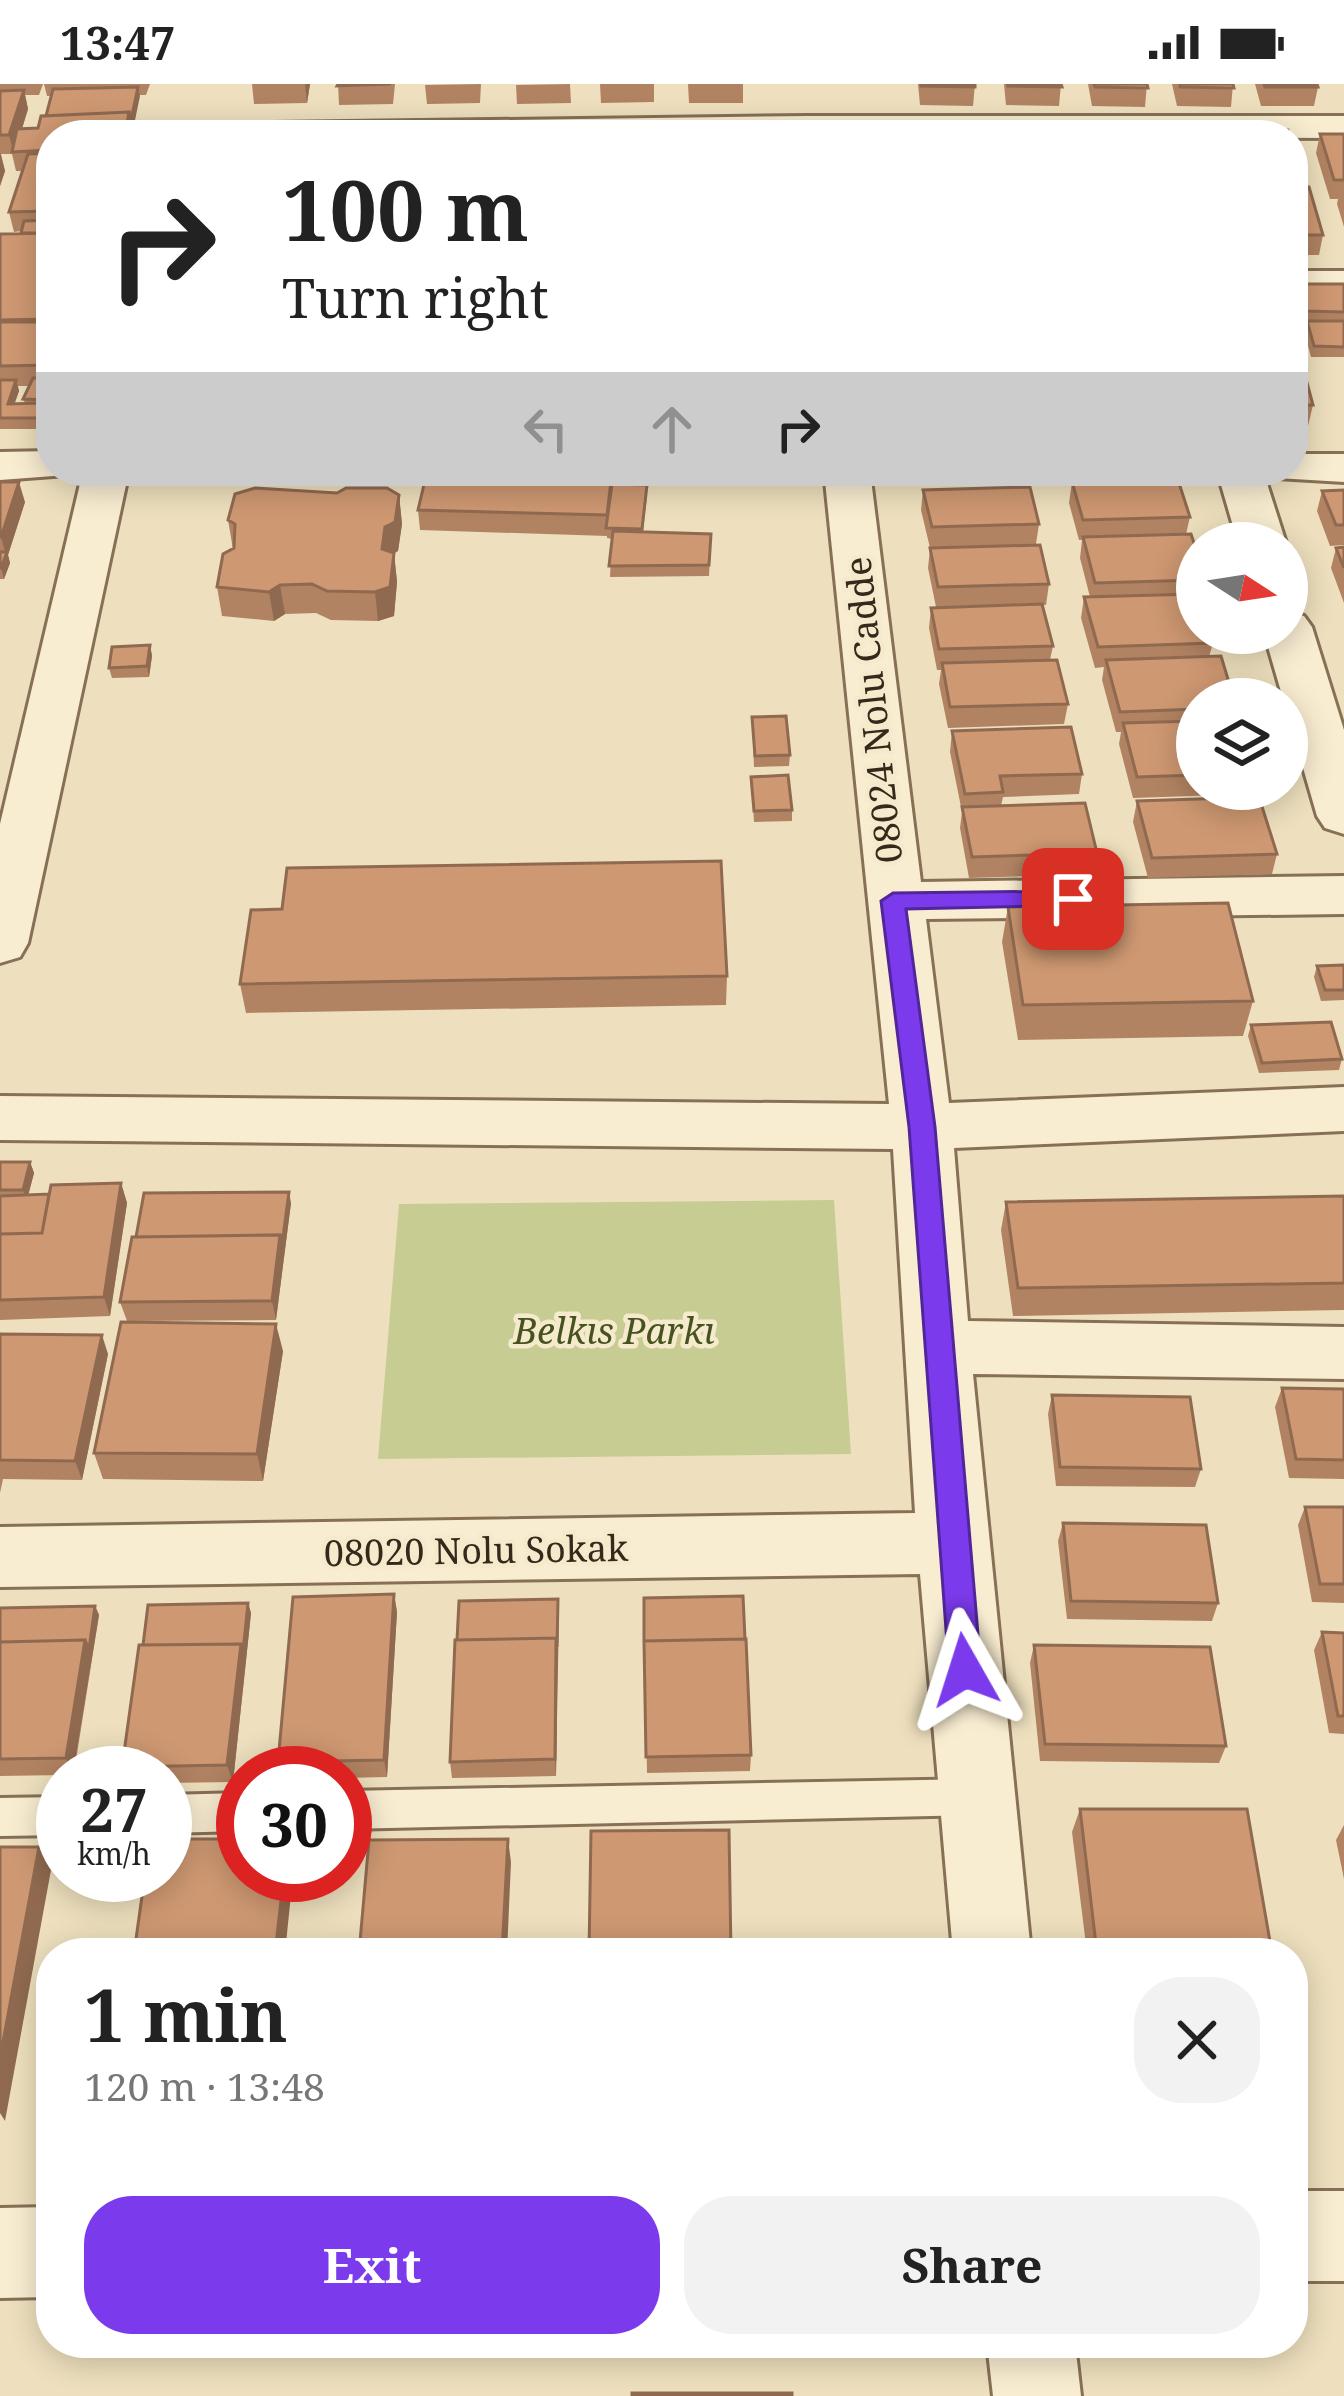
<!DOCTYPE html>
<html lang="en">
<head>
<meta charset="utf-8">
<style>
	body { margin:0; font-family:"Noto Serif",serif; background:#f2f2f2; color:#222; height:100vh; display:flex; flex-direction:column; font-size:45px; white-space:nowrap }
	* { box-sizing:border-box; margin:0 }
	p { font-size:39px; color:#767676 }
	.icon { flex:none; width:66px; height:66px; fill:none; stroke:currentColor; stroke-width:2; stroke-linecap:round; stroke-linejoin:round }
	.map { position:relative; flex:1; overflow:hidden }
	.side { position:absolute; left:36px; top:1854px; width:1272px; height:420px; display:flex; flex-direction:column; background:#fff; border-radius:48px; box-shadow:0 6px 30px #0003 }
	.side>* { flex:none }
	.top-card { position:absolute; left:36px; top:36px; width:1272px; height:366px; border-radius:48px; box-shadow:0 6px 30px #0003; background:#fff; color:#222; overflow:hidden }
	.needle { width:78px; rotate:102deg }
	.buttons { position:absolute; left:1176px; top:438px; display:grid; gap:24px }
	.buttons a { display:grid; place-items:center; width:132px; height:132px; border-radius:50%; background:#fff; box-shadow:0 6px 30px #0003; font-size:60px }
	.speed { position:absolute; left:36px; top:1662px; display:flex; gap:24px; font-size:60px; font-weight:700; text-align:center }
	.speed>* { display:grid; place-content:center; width:156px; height:156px; border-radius:50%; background:#fff; box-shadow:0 6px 30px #0003; line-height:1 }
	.speed small { font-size:30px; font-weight:400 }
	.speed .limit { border:18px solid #d22; background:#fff; color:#111 }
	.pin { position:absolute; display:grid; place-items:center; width:102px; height:102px; color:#fff; margin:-51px; border-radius:24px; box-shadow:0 6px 18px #0006 }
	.me { position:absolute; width:132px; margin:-66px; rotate:354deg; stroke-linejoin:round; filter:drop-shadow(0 0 9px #0008) }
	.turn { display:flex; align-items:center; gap:42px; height:252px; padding:0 48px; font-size:54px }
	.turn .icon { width:156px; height:156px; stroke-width:2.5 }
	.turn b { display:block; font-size:84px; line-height:102px }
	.lanes { display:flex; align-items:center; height:114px; padding:0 48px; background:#0003; justify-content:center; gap:60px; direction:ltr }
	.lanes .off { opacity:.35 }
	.round { display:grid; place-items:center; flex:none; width:126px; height:126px; border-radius:48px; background:#f2f2f2 }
	.head { display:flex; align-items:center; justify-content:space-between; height:204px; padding:0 48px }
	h1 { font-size:72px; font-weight:700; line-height:90px }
	.primary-button { display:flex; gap:24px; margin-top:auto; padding:24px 48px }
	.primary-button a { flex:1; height:138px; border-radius:48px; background:#7c3aed; color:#fff; font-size:48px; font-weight:700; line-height:138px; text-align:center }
	.primary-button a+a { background:#f2f2f2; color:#222 }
	.status { display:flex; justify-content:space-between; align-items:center; height:84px; padding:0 60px; background:#fff; direction:ltr }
	.status svg { height:33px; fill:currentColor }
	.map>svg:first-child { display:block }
</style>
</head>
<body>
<div class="status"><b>13:47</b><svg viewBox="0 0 49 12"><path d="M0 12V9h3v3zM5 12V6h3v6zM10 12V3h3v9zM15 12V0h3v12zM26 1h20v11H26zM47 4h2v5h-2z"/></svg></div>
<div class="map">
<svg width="1344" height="2312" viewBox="0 0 1344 2312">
	<rect width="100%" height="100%" fill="#eee0be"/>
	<path fill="#c6cc92" d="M834,1116l17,254 -473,5 21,-255z"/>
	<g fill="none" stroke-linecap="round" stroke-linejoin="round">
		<defs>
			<path id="service" d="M977,1695l14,5 6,13 -6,13 -14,5 -632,14v-38z
				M243,1709v38l-78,2v-38z
				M63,1713v38l-63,1v-38z"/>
			<path id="minor" d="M808,32h536v22l-1171,-3 5,-8 14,-3z
				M1293,187h51v24h-51z
				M51,367v20h19l-3,4 -67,5v-28z
				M1293,370h51v28l-67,-4 -5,-7h21z
				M83,387h46l-101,472 -8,14 -20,6v-139z
				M824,387h46l51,411 423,-6v38l-418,5 23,184 395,-16v44l-390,17 14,173 376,6v52l-371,-5 58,579h-78l-33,-379 -920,13v-60l915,-14 -22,-364 -893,-9v-44l889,8z
				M1217,387h46l23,72h-48z
				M1287,528l17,4 8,11 32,103v104l-19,-6 -8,-12 -53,-183h23z
				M987,2259h88l6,53h-88z"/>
			<path id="tertiary" d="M1293,2107h51v90h-51z
				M51,2123v90l-51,1v-90z"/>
		</defs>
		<use href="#service" stroke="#877056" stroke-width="6"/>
		<use href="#minor" stroke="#877056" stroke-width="6"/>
		<use href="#tertiary" stroke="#877056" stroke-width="6"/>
		<use href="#service" fill="#f9edd1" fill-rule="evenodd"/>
		<use href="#minor" fill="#f9edd1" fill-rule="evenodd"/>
		<use href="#tertiary" fill="#f9edd1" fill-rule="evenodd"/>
	</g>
	<path fill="#b18362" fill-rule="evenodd" d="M0,0h43l-4,11h-14l3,14 -6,20 16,-1 8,-12 5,-20h-4l-3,-12h106l-4,11h-7l-7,40h-81v275h-7l1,4 -4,15h-41v-195l21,-1v-2l-7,1 -5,-20 14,-41h-7l-4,-17h-11l4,17 -5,15zM18,302h11l-6,13 2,4 -11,1 5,-13z
		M252,0h58l-3,19 -53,1z
		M338,0h57l-2,20 -54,1z
		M481,0l-1,19 -53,1 -2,-19z
		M570,0l1,19 -54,1 -1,-19z
		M600,0h54v18l-53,1z
		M688,0h55v19h-54z
		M918,0h57l-2,22 -53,-1z
		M1004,0h57l-2,22 -53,-1z
		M1088,0h59l-2,23 -53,-1z
		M1172,0h61l-2,23 -54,-1z
		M1255,0h62l1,3 -4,19h-53z
		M1320,50h24v93l-7,-23 1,-5h-8l-14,-46z
		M1293,62l9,30 -3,10 24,49 -4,20h-26z
		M1297,200h47v73h-33l-7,-26h-4l-7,-27z
		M1293,265l20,56 -5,21 -15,-1z
		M0,398l25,20 -17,53 2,8 -6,16h-4z
		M1072,398l118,35 -4,17 11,18v81l16,10 -16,56v90h57l-2,5 -119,4 -14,-54 2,-12h-5l-14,-52 2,-13 -9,1 -14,-50 3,-21h6l-10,-39 2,-18h-3l-10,-37z
		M923,406l116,34 -3,20 13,40 -3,21h-3l10,41 -3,14 18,44 -4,20 -116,4 -9,-44 2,-14h-4l-8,-42 2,-20 5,-1 -8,-39 2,-20 -9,-38z
		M1344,406v55l-14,1 -13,-35 5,-20z
		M337,409l62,2 3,29 -4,27 -4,2 3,29 -3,34 -16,5 -47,-1 -15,-7 -31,1 -11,7 -52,-5 -5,-29 16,-38 -5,-29z
		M611,409l36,2 -4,37 68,2 -2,42 -99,1 2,-38 -5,-1v-2l-187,-6 -2,-20z
		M1344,463v56l-13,-35 5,-20z
		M150,561l2,11 -3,21 -37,1 -3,-10z
		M752,633l38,38 -1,11 -35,1z
		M952,647l130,43 -3,20 -76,3 -2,9 96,47 -4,21 -124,4 -9,-50 2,-16 -12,-60z
		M751,693l41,33v11l-38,1z
		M1137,717l140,53 -5,20 -124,4 -15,-56z
		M1008,823l245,94 -10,35 -225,4 -16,-98z
		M1344,881v35l-23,1 -7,-24 3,-11z
		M727,892l-1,29 -480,8 -6,-29z
		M1251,941l91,34 -3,11 -80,3 -11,-37z
		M0,1078h30l4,11 -6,22 21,-1 72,-11 6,20 -17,113 -110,4z
		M1344,1112v114l-331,6 -12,-86 5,-28z
		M291,1119l-15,117 -149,1 -7,-19z
		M0,1250l108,20 -26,126 -79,-1 -3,14z
		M283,1267l-20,130 -160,-2 -9,-26z
		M1282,1304l62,1v90l-55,-1 -14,-71z
		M1052,1311l149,74 -6,18 -139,-1 -8,-72z
		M1305,1423h39v96l-32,-1 -14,-77z
		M1063,1439l155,80 -6,18 -145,-2 -9,-78z
		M394,1510l3,18 -10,165 -42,1v-5h-63l-4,-11z
		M644,1514l107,157 -1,16 -103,2z
		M558,1515l-2,177 -104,2 -2,-16z
		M248,1519l3,10 -18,169 -68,1v-10h-41l-2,-6 21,-122z
		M95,1522l4,9 -25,158h-11v2l-63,1v-168z
		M1322,1548l22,1v101l-15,-1 -15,-83z
		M1034,1561l192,101 -7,17 -179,-2 -10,-98z
		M1080,1725l192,144h-185l-15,-121z
		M1344,1741v54l-8,-39z"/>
	<path fill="#906a50" d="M305,0h5l-3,19z
		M138,3l2,9 -7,34 -2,-10z
		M24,6l4,19 -14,45 -5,-19z
		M129,28l3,23h-7z
		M0,68l5,19 -5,15z
		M16,296l3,11 -8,23 -3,-10z
		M43,319l2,11 -4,15 -3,-11z
		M19,398l6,20 -17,53 2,8 -6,16 -3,-11 5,-13 -5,-18z
		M399,411l3,29 -4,27 -10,5 -6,-7 3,-22z
		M394,469l3,29 -3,34 -16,5 -3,-29z
		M280,501l5,29 -11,7 -5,-29z
		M150,561l2,11 -3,21 -2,-11z
		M30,1078l4,11 -7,27 -4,-10z
		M121,1099l6,20 -17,113 -6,-19z
		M289,1108l2,11 -15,117 -4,-19 8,-66z
		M276,1240l7,27 -20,130 -6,-27z
		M102,1251l6,19 -26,126 -7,-19z
		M394,1510l3,18 -10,165 -3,-17z
		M558,1515l1,10 -3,167 -1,-17z
		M248,1519l3,10 -5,48 -3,-9z
		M95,1522l4,9 -26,158 -7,-15 19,-118z
		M241,1560l5,17 -13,121 -6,-17z
		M508,1755l3,23 -4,91h-5z
		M39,1763l12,23 -46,251 -5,-8v-55z
		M284,1791h9l-8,78h-10z"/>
	<path fill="#ce9872" stroke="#906a50" stroke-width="3" d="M338,0h53l-54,2z
		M921,0h54v3l-54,-1z
		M1008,0h53l1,3 -54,-1z
		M1094,0h53l1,4 -53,-1z
		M1180,0h53l1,4 -54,-1z
		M1264,0h53l1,3h-53z
		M138,3l-7,33 -2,-8 -83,4 7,-27z
		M24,6l-15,45h-9v-44z
		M129,28l-4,23h-74v15l-39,2 5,-23 21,-1 3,-12z
		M885,44l55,1v6h-54z
		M972,44l54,1 1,6h-55z
		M1059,45l55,1 1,5h-55z
		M1148,45l55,1 1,5h-55z
		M1234,45l54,1 2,5h-55z
		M1320,50h24v46h-10z
		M1293,62l9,30 -9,-1z
		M51,69v58l-42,1 19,-58z
		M1293,102l16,1 14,48h-30z
		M51,136v13h-30l3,-12z
		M51,149v86l-51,1v-86z
		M1297,200h47v28l-39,-1z
		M1307,237h37v26l-30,-1z
		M0,238h51v43l-51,1z
		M1293,265h5l15,56h-20z
		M33,294h18v22l-28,-1z
		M0,296h16l-8,24 35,-1 -5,15h-38z
		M426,392l185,5 -4,34 -189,-5z
		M1178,396l12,37 -107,3 -11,-38z
		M0,398h19l-18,55h-1z
		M612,400l35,1 -5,44 -36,-1z
		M1030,403l9,37 -107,3 -9,-37z
		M255,404l82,5 9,-5h41l12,7 -4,27 -10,5 -3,22 12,4 -4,34 -15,5 -48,-1 -15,-7 -32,1 -11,7 -52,-5 6,-33 11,-6 1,-24 -7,-4 7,-26z
		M1344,406v35h-8l-14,-34z
		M613,447l98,3 -2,31 -100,1z
		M1191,450l6,18v28l-102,3 -12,-46z
		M1040,461l9,39 -111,3 -8,-39z
		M1344,463v21l-8,-20z
		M0,468h7l-6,16h-1z
		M1196,510l1,39h12l4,10 -115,4 -14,-50z
		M1042,520l11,42 -114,3 -8,-41z
		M150,561l-3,21 -38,2 3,-21z
		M1221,572l13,43h-37v10l-77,3 -14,-52z
		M1057,576l11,44 -118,3 -8,-44z
		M786,632l4,39 -35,1 -3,-39z
		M1197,637v54l-60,2 -14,-54z
		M1071,643l11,47 -82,2 3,16 -38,2 -13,-63z
		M788,691l4,35 -38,1 -3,-34z
		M1259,713l18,57 -125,4 -15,-57z
		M1085,719l12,50 -125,4 -10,-50z
		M721,777l6,115 -487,8 11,-74 31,-1 5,-41z
		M1228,819l25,98 -230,4 -15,-98z
		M1344,881v25h-19l-8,-24z
		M1331,938l11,37 -80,4 -11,-38z
		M0,1078h30l-7,28h-23z
		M121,1099l-17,114 -104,3v-66l42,-1 9,-48z
		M289,1108l-7,53 -2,-10 -144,2 8,-44z
		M49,1110l-7,39 -42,1v-38z
		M1344,1112v87l-326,5 -12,-86z
		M280,1151l-8,66 -152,1 12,-65z
		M121,1238l155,2 -19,130 -163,-1z
		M0,1250l102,1 -27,126 -75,-1z
		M1282,1304l62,1v71l-48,-1z
		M1052,1311l138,2 11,72 -141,-2z
		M1305,1423h39v77h-24z
		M1063,1439l143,2 12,78 -147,-2z
		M394,1510l-10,166 -106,2 15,-165z
		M743,1512l2,43 -101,2v-43z
		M558,1515l-1,48 -1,-9 -99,2 2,-39z
		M248,1519l-5,49 -2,-8 -98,1 5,-40z
		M95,1522l-6,43 -4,-9 -85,2v-34z
		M1322,1548l22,1v83h-6z
		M556,1554l-1,121 -105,3 5,-122z
		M746,1555l5,116 -105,2 -2,-116z
		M85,1556l-19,118 -66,1v-117z
		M241,1560l-14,121 -105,2 17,-122z
		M1034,1561l176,2 16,99 -181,-2z
		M1080,1725h167l25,144h-175z
		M729,1746l2,123h-142l2,-122z
		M165,1755h78v36h41l-9,78h-141l11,-78h20z
		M508,1755l-6,114h-143l10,-113z
		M0,1763h39l-39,211z
		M632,2309h160v3h-160z"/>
	<path fill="#7c3aed" stroke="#51269a" stroke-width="3" d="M1073,807l9,2v12l-176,4 29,218 46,543 -5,10 -11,4 -11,-4 -5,-10 -40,-543 -28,-226 12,-8z"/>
	<g text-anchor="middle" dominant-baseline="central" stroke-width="9" stroke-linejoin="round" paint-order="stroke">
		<g font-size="36" fill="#36281b" stroke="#f6eacd">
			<text transform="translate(873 626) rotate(-96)">08024 Nolu Cadde</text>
			<text transform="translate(476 1466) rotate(-1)">08020 Nolu Sokak</text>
		</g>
		<g font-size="36" font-style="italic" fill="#465321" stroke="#f6eacd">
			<text x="614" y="1246">Belkıs Parkı</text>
		</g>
	</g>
</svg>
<div class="buttons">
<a><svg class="needle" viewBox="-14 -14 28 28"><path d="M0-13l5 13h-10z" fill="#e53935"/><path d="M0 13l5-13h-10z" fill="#767676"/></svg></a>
<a><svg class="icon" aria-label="layers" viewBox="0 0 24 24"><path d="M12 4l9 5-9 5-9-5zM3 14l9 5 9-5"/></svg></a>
</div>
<div class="speed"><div>27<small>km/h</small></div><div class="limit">30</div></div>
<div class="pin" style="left:1073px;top:815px;background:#d93025"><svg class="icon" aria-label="arrive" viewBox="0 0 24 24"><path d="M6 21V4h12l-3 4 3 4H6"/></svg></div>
<svg class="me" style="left:965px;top:1586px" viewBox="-20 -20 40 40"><path d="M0-17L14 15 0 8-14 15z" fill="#7c3aed" stroke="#fff" stroke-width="4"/></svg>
<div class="top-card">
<div class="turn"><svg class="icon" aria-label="right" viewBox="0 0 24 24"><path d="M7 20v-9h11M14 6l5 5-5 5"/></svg><div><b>100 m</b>Turn right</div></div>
<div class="lanes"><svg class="icon off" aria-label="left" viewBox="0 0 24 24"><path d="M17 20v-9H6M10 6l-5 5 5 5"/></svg><svg class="icon off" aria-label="ahead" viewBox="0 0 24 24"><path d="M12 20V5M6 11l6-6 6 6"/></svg><svg class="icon" aria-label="right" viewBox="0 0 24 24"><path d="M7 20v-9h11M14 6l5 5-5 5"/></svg></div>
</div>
<section class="side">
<div class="head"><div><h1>1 min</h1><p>120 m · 13:48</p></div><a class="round"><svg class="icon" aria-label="close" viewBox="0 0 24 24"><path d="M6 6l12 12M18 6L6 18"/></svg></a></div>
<div class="primary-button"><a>Exit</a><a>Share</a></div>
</section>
</div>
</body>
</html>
